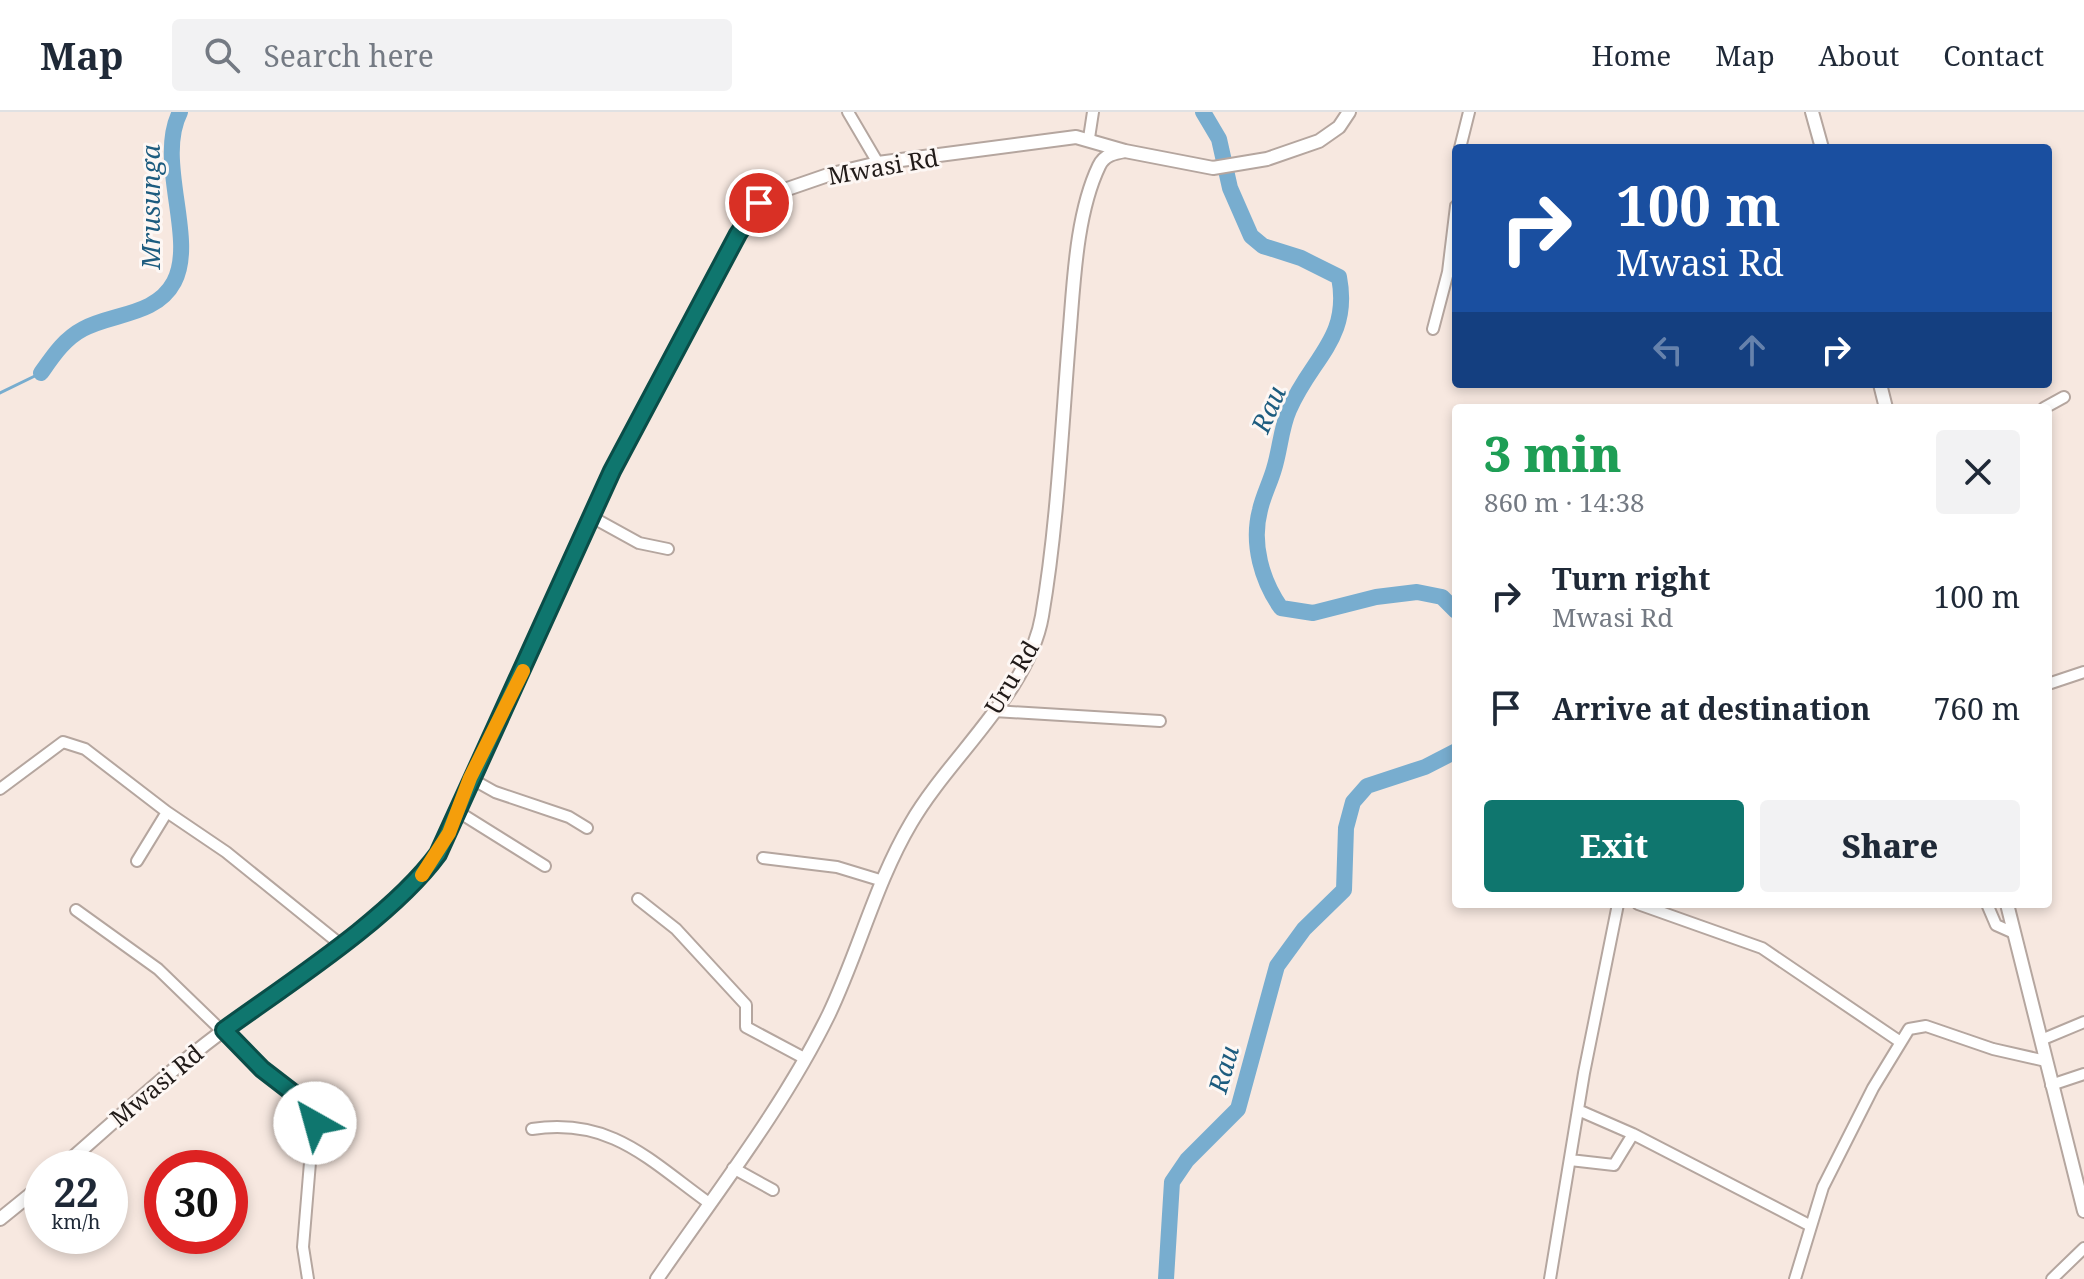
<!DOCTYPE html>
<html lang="en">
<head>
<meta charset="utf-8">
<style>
	body { margin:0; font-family:"Noto Serif",serif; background:#f2f2f3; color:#1f2937; height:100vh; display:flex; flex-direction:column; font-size:30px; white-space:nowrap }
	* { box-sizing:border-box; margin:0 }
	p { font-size:26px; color:#747a83 }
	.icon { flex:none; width:44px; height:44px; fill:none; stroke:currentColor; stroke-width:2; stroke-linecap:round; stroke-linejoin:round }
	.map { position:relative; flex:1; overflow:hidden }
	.details { position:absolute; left:1452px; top:292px; width:600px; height:504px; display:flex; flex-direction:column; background:#fff; border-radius:8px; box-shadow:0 4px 12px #0003 }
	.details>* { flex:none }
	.top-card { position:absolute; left:1452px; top:32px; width:600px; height:244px; border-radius:8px; box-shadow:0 4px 12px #0003; background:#1a4fa0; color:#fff; overflow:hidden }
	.speed { position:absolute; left:24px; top:1038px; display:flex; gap:16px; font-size:40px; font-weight:700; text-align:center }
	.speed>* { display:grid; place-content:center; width:104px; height:104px; border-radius:50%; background:#fff; box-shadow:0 4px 12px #0003; line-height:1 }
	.speed small { font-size:20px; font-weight:400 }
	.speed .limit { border:12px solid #d22; background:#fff; color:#111 }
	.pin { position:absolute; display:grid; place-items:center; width:68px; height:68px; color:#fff; margin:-34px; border:4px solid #fff; border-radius:50%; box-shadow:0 2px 8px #0007 }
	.me { position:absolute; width:88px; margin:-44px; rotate:322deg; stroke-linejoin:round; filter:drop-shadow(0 0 6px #0008) }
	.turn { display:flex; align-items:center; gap:28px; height:168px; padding:0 32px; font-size:36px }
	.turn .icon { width:104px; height:104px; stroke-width:2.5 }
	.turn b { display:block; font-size:56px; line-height:68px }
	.lanes { display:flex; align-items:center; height:76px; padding:0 32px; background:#0003; justify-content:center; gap:40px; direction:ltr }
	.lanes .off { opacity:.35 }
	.round { display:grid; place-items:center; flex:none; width:84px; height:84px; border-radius:8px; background:#f2f2f3 }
	.headline { display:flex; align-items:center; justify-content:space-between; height:136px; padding:0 32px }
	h1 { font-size:48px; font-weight:800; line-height:60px; color:#1e9e55 }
	.primary-button { display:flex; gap:16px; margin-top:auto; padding:16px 32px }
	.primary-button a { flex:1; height:92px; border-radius:8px; background:#0f766e; color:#fff; font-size:32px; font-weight:800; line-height:92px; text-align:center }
	.primary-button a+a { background:#f2f2f3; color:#1f2937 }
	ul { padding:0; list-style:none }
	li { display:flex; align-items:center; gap:24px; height:112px; padding:0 32px }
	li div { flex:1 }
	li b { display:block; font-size:30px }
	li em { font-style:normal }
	header { display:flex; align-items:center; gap:48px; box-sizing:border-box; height:112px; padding:0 40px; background:#fff; border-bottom:2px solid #e0e1e3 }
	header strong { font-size:38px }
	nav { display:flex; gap:44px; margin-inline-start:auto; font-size:28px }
	.search { width:560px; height:72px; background:#f2f2f3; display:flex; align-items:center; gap:20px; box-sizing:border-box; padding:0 28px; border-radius:8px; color:#747a83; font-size:30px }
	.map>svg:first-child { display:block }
</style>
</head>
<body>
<header>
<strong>Map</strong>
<div class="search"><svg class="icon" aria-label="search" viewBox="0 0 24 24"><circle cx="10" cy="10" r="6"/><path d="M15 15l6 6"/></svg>Search here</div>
<nav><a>Home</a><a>Map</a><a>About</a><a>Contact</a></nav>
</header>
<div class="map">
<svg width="2084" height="1167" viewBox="0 0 2084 1167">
	<rect width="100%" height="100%" fill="#f7e8e0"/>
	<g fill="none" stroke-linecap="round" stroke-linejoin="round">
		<path stroke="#78adcf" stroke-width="3" d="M0,281l41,-20"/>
		<path stroke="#78adcf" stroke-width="16" d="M1203,0l16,27 11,49 21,48 12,10 38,12 38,19c12,62 -28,81 -50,133 -8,18 -9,40 -15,59 -4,14 -11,27 -14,41 -9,34 2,71 21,98l32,5 63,-16 41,-5 25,5 14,14
			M41,261c12,-17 23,-34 42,-44 29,-16 73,-13 91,-47 23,-43 -19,-121 6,-170
			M1166,1167l6,-97 15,-22 51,-51 39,-143 27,-37 40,-39 2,-62 7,-26 14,-16 58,-19 31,-16"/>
		<defs>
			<path id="minor" d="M848,0l30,51
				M1089,26l4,-26
				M1460,36l9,-36
				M1433,217l15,-57 8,-66
				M2044,296l20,-11
				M590,404l49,27 29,6
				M2048,572l36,-12
				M994,599l166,10
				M470,666l25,14 74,25 18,11
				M0,677l63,-47 22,7 82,63 59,40 114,92
				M457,699l88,55
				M763,746l74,9 46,14
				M137,749l30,-49
				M638,787l38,30 70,76v22l58,31
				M1638,792l124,44 137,93
				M1987,792l9,21 18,8
				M76,798l82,59 64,62
				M224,918l38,39 48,37 4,8 -11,133 5,32
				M2041,928l43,-18
				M2051,973l33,-11
				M1578,998l55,24 178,92
				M532,1017c79,-12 117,31 177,74
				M1570,1048l44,5 19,-31
				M733,1056l40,22
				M1550,1167l34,-206 34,-169
				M1795,1167l28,-92 50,-99 36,-59 17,-3 67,23 53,12
				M2052,1167l32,-31"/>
			<path id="tertiary" d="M1812,0l10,36
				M1880,272l6,24
				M2007,792l77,307
				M61,1056c53,-46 103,-93 159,-135 66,-50 170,-113 218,-179l174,-383 116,-219 19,-35 20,-21 61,-21 50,-12 198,-26 49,14
				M0,1107l42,-34
				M657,1167c59,-86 126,-171 172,-265 30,-63 47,-132 82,-191 38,-66 118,-131 131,-207 16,-93 20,-194 28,-289 4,-50 7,-115 29,-161 5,-11 15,-13 26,-15l88,17 54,-9 52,-18 20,-14 10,-15"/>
		</defs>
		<use href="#minor" stroke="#b5a69f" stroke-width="14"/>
		<use href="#tertiary" stroke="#b5a69f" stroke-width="16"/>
		<use href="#minor" stroke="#fff" stroke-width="10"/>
		<use href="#tertiary" stroke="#fff" stroke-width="12"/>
	</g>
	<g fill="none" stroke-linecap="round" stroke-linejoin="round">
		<defs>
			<path id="route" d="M315,1011l-5,-17 -48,-37 -38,-39c65,-47 168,-113 214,-176l174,-383 126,-237 21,-31"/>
		</defs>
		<use href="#route" stroke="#0a4d48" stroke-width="20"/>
		<use href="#route" stroke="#0f766e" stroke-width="14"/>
		<path stroke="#f59e0b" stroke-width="14" d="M422,763l27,-42 21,-55 53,-107"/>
	</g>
	<g text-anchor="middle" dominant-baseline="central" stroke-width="6" stroke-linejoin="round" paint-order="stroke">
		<g font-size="24" fill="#211b19" stroke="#fdf7f4">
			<text transform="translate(883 54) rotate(-10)">Mwasi Rd</text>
			<text transform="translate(1011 565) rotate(-59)">Uru Rd</text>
			<text transform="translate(156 973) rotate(-40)">Mwasi Rd</text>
		</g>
		<g font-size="26" font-style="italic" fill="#1d5c7f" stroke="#fdf7f4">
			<text transform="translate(150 95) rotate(-90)">Mrusunga</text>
			<text transform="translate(1268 297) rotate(-67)">Rau</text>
			<text transform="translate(1223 957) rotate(-74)">Rau</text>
		</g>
	</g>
</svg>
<div class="speed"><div>22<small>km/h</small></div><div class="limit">30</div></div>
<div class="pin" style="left:759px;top:91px;background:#d93025"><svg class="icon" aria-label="arrive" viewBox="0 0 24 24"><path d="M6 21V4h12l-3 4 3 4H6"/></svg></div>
<svg class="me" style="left:315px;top:1011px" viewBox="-20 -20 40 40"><circle r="19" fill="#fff"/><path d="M0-13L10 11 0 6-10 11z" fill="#0f766e"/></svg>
<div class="top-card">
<div class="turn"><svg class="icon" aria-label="right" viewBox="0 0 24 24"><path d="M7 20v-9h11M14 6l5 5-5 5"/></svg><div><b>100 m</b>Mwasi Rd</div></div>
<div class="lanes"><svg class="icon off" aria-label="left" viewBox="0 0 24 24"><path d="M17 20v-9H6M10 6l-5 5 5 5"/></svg><svg class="icon off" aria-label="ahead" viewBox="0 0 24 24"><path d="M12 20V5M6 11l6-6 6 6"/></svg><svg class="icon" aria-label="right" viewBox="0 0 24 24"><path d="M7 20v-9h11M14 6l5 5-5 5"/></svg></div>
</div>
<section class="details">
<div class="headline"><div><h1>3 min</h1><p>860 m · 14:38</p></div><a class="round"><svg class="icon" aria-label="close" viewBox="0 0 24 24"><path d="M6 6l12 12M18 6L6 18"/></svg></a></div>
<ul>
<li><svg class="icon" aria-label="right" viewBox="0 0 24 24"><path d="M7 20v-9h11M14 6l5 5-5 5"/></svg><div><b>Turn right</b><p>Mwasi Rd</p></div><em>100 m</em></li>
<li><svg class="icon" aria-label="arrive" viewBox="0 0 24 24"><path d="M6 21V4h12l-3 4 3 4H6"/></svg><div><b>Arrive at destination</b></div><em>760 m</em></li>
</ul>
<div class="primary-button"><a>Exit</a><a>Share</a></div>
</section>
</div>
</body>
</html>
